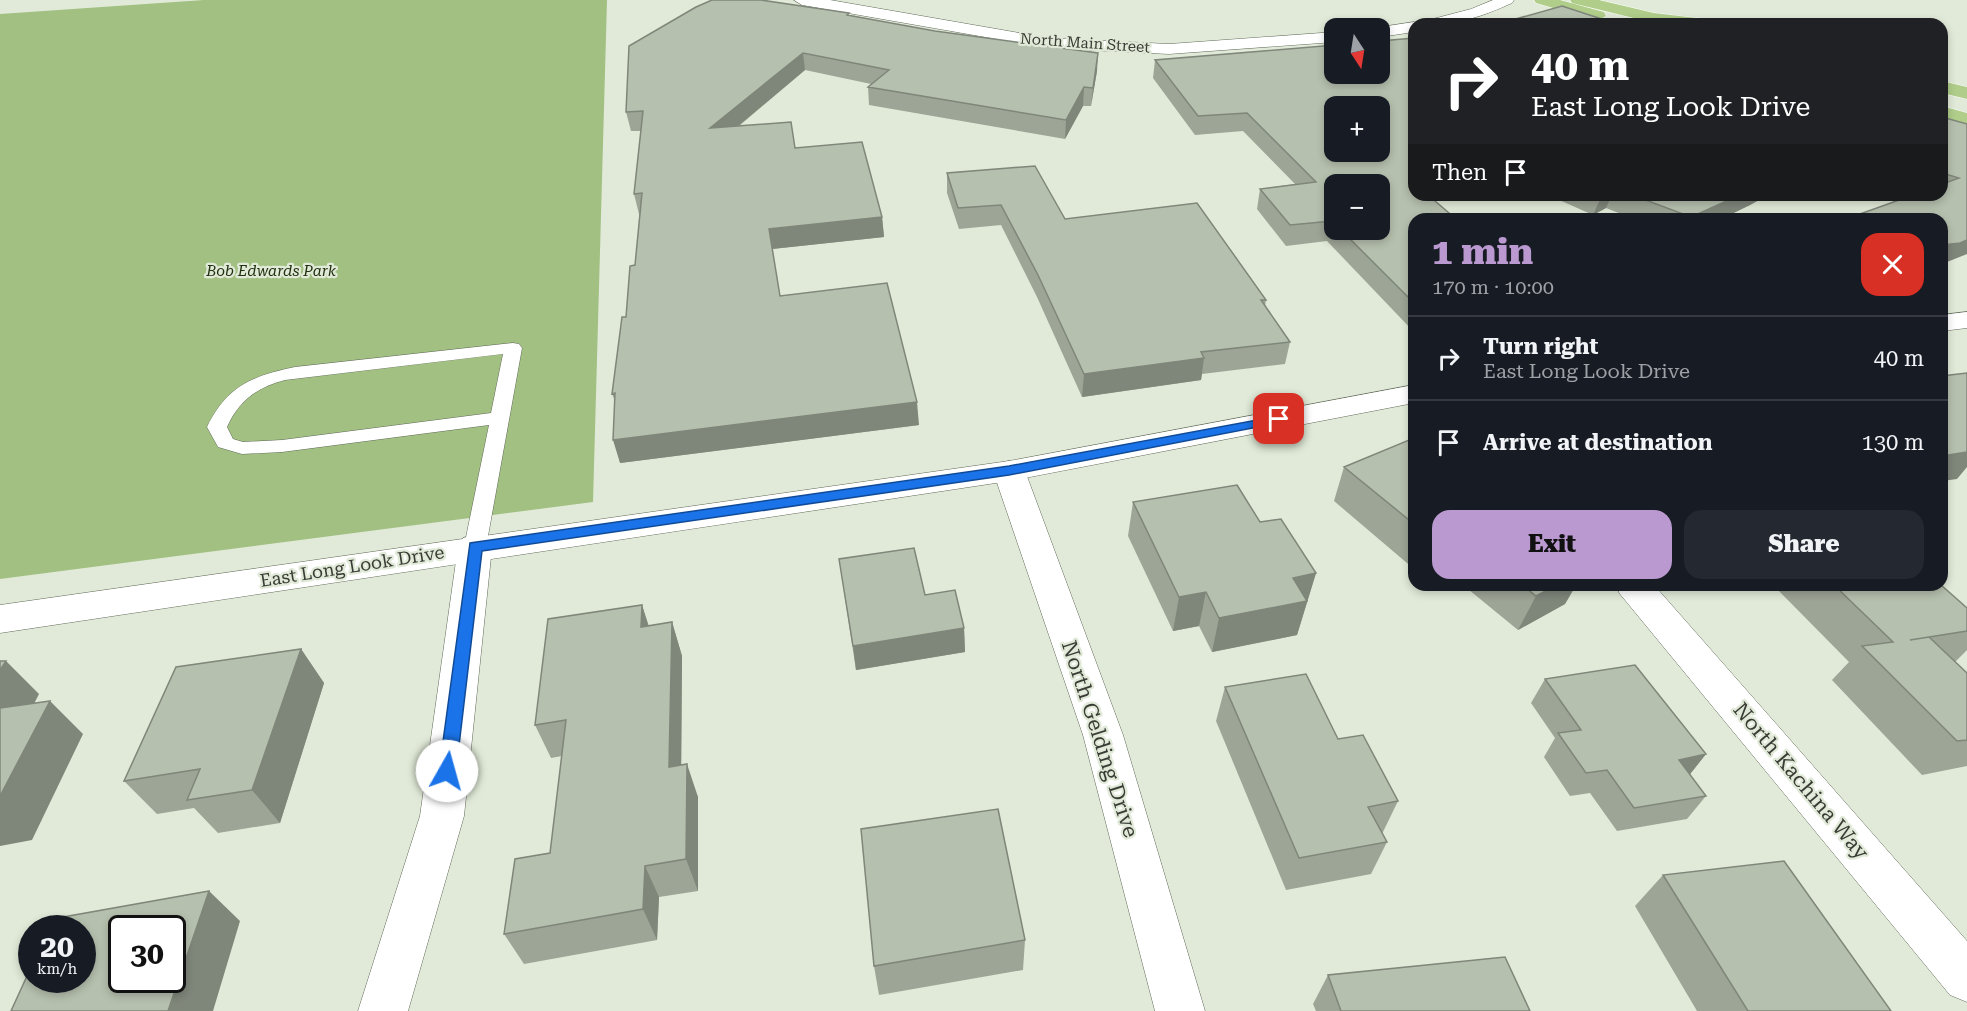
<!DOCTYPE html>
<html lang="en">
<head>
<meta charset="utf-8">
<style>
	body { margin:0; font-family:"Roboto Serif",serif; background:#242831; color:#f1f3f6; height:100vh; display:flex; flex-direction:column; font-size:22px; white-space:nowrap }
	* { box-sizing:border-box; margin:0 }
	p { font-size:20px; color:#9ea1a6 }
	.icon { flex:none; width:33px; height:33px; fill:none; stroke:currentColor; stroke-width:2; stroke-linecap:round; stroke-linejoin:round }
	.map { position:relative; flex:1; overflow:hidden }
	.drawer { position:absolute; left:1408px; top:213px; width:540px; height:378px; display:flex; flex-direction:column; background:#171b24; border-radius:18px; box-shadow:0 3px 9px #0003 }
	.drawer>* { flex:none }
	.top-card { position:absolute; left:1408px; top:18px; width:540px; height:183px; border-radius:18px; box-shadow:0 3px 9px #0003; background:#202124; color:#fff; overflow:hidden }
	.needle { width:39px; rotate:168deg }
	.buttons { position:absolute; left:1324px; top:18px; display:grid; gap:12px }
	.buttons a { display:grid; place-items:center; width:66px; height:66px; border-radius:12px; background:#171b24; box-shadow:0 3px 9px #0003; font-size:30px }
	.speed { position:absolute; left:18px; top:915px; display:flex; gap:12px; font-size:30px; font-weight:700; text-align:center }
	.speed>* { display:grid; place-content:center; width:78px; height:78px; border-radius:50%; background:#171b24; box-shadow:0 3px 9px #0003; line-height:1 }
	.speed small { font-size:15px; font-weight:400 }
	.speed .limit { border:3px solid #111; border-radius:9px; background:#fff; color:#111 }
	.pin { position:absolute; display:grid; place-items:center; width:51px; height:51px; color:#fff; margin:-26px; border-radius:12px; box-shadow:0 3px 9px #0006 }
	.me { position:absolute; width:66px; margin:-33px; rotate:7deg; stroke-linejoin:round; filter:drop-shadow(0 0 4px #0008) }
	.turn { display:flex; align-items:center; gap:21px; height:126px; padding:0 24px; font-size:27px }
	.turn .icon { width:78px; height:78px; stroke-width:2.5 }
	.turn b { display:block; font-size:42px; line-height:51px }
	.then { display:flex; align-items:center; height:57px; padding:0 24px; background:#0003; gap:12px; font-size:22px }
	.round { display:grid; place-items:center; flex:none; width:63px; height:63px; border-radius:18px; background:#242831 }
	.headline { display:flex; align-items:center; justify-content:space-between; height:102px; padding:0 24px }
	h1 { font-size:36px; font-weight:800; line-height:45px; color:#b999cf }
	.button { display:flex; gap:12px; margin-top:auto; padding:12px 24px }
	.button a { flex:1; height:69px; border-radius:18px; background:#b999cf; color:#111; font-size:24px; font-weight:800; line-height:69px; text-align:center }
	.button a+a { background:#242831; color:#f1f3f6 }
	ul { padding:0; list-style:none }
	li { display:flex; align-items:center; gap:18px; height:84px; padding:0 24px; border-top:2px solid #363941 }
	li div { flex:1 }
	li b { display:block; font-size:22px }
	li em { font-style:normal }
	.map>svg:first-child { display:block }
</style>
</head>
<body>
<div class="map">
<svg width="1967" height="1011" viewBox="0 0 1967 1011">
	<rect width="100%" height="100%" fill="#e1ead8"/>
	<path fill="#a1c082" d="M204,0h403l-14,502 -593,77v-565z"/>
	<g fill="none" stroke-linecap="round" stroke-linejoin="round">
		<defs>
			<path id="service" d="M513,343l6,1 3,4 -36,199 -3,5 -8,3 -8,-3 -3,-5 25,-122 -207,27 -40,2 -24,-7 -11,-20c20,-41 45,-51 88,-60zM503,354l-12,59 -209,27 -39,2 -10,-3 -6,-12c12,-27 31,-40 58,-47z"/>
			<path id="minor" d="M794,0h36l218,38 121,6 166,-12v10l-166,12 -121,-6 -246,-43z
				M1493,0h21l-2,3c-31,14 -52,21 -85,21l2,-4 42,-11z
				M1414,22l6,2h-6v8l-34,5v-9h-6z
				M1009,461l11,3 5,7 98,264 82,276h-50l-72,-276 -90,-264 5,-7z
				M475,535l12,3 5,9 -28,269 -56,195h-50l62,-195 38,-269 5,-9z
				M1615,585h39l313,356v61l-17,-7 -330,-401z"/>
			<path id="tertiary" d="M1967,312v16l-25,3v-16z
				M1414,385v18l-405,78 -1009,152v-28l1009,-144z"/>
			<path id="primary" d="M1534,0h26l44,12 2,4 -8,5 -62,-18z
				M1570,0h29l55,13 51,6 6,1 2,4 -59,-1 -82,-20z
				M1942,81l25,6v12l-25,-6z
				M1942,106l25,7v12l-25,-7z"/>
		</defs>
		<use href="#service" stroke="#606959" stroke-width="1"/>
		<use href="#minor" stroke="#606959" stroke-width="1"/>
		<use href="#tertiary" stroke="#606959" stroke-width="1"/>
		<use href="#primary" stroke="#fff" stroke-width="1"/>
		<use href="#service" fill="#fff" fill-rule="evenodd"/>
		<use href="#minor" fill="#fff" fill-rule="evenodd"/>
		<use href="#tertiary" fill="#fff" fill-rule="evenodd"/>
		<use href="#primary" fill="#b0ce8a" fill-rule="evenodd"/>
	</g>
	<path fill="#9da596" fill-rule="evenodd" d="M849,13v2l248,56 -6,35h-8l-18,33 -196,-34 -1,-18 3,-3 -66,-14 -66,56 56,22 87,69 2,20 -112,12 8,47 139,129 -299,38 -5,-62 -3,-7 23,-129 5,-51h-1l-5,-20 7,-63h-10l-5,-19z
		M1155,60l276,138 -17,21v113l-87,-91 -41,5 -29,-37 3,-20 35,-5 -52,-53 -48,4 -42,-57zM1335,184l45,46h-45z
		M1942,117l25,7 -21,139 -4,1v-45l-87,-3 87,-21z
		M947,173l118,46 201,81 -1,6 25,36 -5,22 -83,10 -1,6 -119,17 -45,-100 -36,-72 -42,4 -12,-36z
		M1548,195h220l-18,10 -29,14h-87l-28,-11 -13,7z
		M1414,444v125l-80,-68 10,-34z
		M1133,502l127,20 56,51 -19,62 -85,17 -13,-26 -26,5 -45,-95z
		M839,559l86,36 39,33 1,24 -109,18z
		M1463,585h113l-11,19 -47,26z
		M1773,585h168l26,23v42l-12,12 12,11v93l-45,9 -90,-95 17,-18z
		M642,605l6,21 24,-4 10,34 -1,109 17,32v94l-39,6 -2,43 -133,24 -20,-30 46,-81 12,-97 -11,2 -16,-33z
		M301,649l23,34 -44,140 -62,10 -24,-25 -37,6 -33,-33z
		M1545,679l161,75 -16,20 16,22 -19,23 -70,12 -27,-38 -20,3 -26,-39 11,-19 -24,-35z
		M1225,687l113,52 60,62 -16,33 5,8 -16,32 -85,16 -70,-169z
		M1663,875l228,136h-194l-62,-105z
		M1025,940l-2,30 -144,25 -5,-29z
		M1328,975l202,36h-214l-3,-7z"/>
	<path fill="#7f867a" d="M803,53l2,17 -92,77 -3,-19z
		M1098,53l-1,18 -6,35 2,-18z
		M1084,87l-1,19 -18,33 1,-19z
		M1412,181h2v14h39l-47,6z
		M1602,195h10l-6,13 -13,7z
		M1740,195h28l-18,10 -29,14h-31l1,-2z
		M882,217l2,20 -112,12 -3,-20z
		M1967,240v14l-25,10v-19z
		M1204,358l-3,22 -119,17 2,-23z
		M917,402l2,23 -299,38 -7,-23z
		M1967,445v22l-10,12 -15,2v-25z
		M1316,573l-19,62 -85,17 7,-34 74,-40z
		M1557,585h19l-11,19 -47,26 18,-34z
		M1206,592l-7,34 -26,5 6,-34z
		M642,605l11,34 -12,-12z
		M672,622l10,34 -1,144 -12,-33z
		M964,628l1,24 -109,18 -3,-24z
		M301,649l23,34 -44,140 -28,-33z
		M6,661l33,33 -26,51 -13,-11v-64z
		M50,701l33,33 -51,106 -32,6v-50z
		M1706,754l-19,24 -8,-18z
		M687,764l11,33v94l-12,-32z
		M645,866l14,31 -2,43 -14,-31z
		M209,891l31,30 -27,90h-45z"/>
	<path fill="#b6c0ae" stroke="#7f867a" stroke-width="1.5" fill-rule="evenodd" d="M712,0h49l88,13 -2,2 88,16 163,22 -5,35 -9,-1 -18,33 -198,-33 21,-17 -86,-17 -93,75 81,-6 4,26 67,-6 20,75 -113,12 11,67 107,-13 30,119 -304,38 2,-47 -3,1 10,-77h4l4,-51 5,-1 7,-72 -8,1 9,-83 -17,1 3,-66 67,-39z
		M1562,6l55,18h-119z
		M1414,38v143h-2l2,2v12h14l28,24h-42v84l-73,-73h39v-46h-45v40l-3,-3 -42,4 -30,-36 56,-7 -69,-69 -49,3 -43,-56 180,-15v29h45v-33zM1335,106h45v46h-45z
		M1942,117l25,7v116l-7,3 -18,2v-26h-96l67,-24h29v-11l17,-6 -17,-5z
		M1035,166l30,53 132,-16 69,97h-5l29,42 -89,10 3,6 -120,16 -46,-99 -37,-70 -43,3 -11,-35z
		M1632,195h108l-49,22z
		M1967,373v79l-25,4v-80z
		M1409,440l5,4v80l-70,-57z
		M1237,485l23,37 21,-3 35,54 -23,5 14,23 -88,17 -13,-26 -27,5 -46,-95z
		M914,548l11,47 30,-5 9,38 -111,18 -14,-87z
		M1522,585h35l-21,11z
		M1834,585h107l26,23v23l-57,9 19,-3 38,36v67l-10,1 -95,-95 31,-4z
		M642,605l-1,22 31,-5 -3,145 18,-3 -1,95 -41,7 -2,43 -139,25 11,-75 35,-6 16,-133 -31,5 13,-106z
		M301,649l-49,141 -65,10 13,-31 -76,12 52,-114z
		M0,661h6l-6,9z
		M1635,665l71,89 -27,6 27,36 -72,12 -27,-38 -21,3 -28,-40 23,-3 -36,-51z
		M1306,674l32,65 25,-4 35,66 -30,6 19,35 -88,16 -74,-171z
		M50,701l-50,95v-88z
		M998,809l27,131 -151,26 -13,-137z
		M1784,861l107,150h-143l-85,-136z
		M209,891l-41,120h-157l21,-46v15h50v-52h-34l4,-9zM122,928h50v52h-50z
		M1505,957l25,54h-189l-13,-36z"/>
	<path fill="#1a73e8" stroke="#114b97" stroke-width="1.5" d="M1279,416l6,3 -1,3 -275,53 -527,76 -26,220 -3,5 -6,3 -6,-3 -2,-5 31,-228 539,-77z"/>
	<g text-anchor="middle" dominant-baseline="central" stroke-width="4.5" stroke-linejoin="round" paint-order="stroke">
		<g font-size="15" fill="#393c35" stroke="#e1ead8">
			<text transform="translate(1085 43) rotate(4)">North Main Street</text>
		</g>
		<g font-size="15" font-style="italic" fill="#223110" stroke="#e1ead8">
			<text x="271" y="271">Bob Edwards Park</text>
		</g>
		<g font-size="18" fill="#393c35" stroke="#e1ead8">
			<text transform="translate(352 566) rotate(-9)">East Long Look Drive</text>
		</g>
		<g font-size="21" fill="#393c35" stroke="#e1ead8">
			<text transform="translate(1100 739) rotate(72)">North Gelding Drive</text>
			<text transform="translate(1801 781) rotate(50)">North Kachina Way</text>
		</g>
	</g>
</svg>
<div class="buttons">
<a><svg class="needle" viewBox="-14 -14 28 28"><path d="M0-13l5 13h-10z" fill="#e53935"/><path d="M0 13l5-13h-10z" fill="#9ea1a6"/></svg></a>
<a>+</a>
<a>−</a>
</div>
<div class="speed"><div>20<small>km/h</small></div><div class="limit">30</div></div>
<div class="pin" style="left:1279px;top:419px;background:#d93025"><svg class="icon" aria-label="arrive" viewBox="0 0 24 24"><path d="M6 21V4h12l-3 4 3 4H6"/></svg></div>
<svg class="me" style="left:447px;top:771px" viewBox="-20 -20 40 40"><circle r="19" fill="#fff"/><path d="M0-13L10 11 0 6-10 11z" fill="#1a73e8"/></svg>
<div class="top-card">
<div class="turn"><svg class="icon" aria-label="right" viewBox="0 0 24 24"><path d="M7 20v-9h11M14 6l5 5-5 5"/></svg><div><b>40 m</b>East Long Look Drive</div></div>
<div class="then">Then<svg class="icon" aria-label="arrive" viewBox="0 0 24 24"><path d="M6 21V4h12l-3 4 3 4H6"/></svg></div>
</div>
<section class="drawer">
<div class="headline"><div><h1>1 min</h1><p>170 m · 10:00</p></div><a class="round" style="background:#d93025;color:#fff"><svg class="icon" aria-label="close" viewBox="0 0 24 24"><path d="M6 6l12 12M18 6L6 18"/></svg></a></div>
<ul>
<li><svg class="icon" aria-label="right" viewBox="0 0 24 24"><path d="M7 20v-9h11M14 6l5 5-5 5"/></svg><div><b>Turn right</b><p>East Long Look Drive</p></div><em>40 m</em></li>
<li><svg class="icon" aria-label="arrive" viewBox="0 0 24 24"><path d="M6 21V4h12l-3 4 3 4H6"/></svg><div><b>Arrive at destination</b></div><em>130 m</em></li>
</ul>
<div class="button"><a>Exit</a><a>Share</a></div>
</section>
</div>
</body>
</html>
